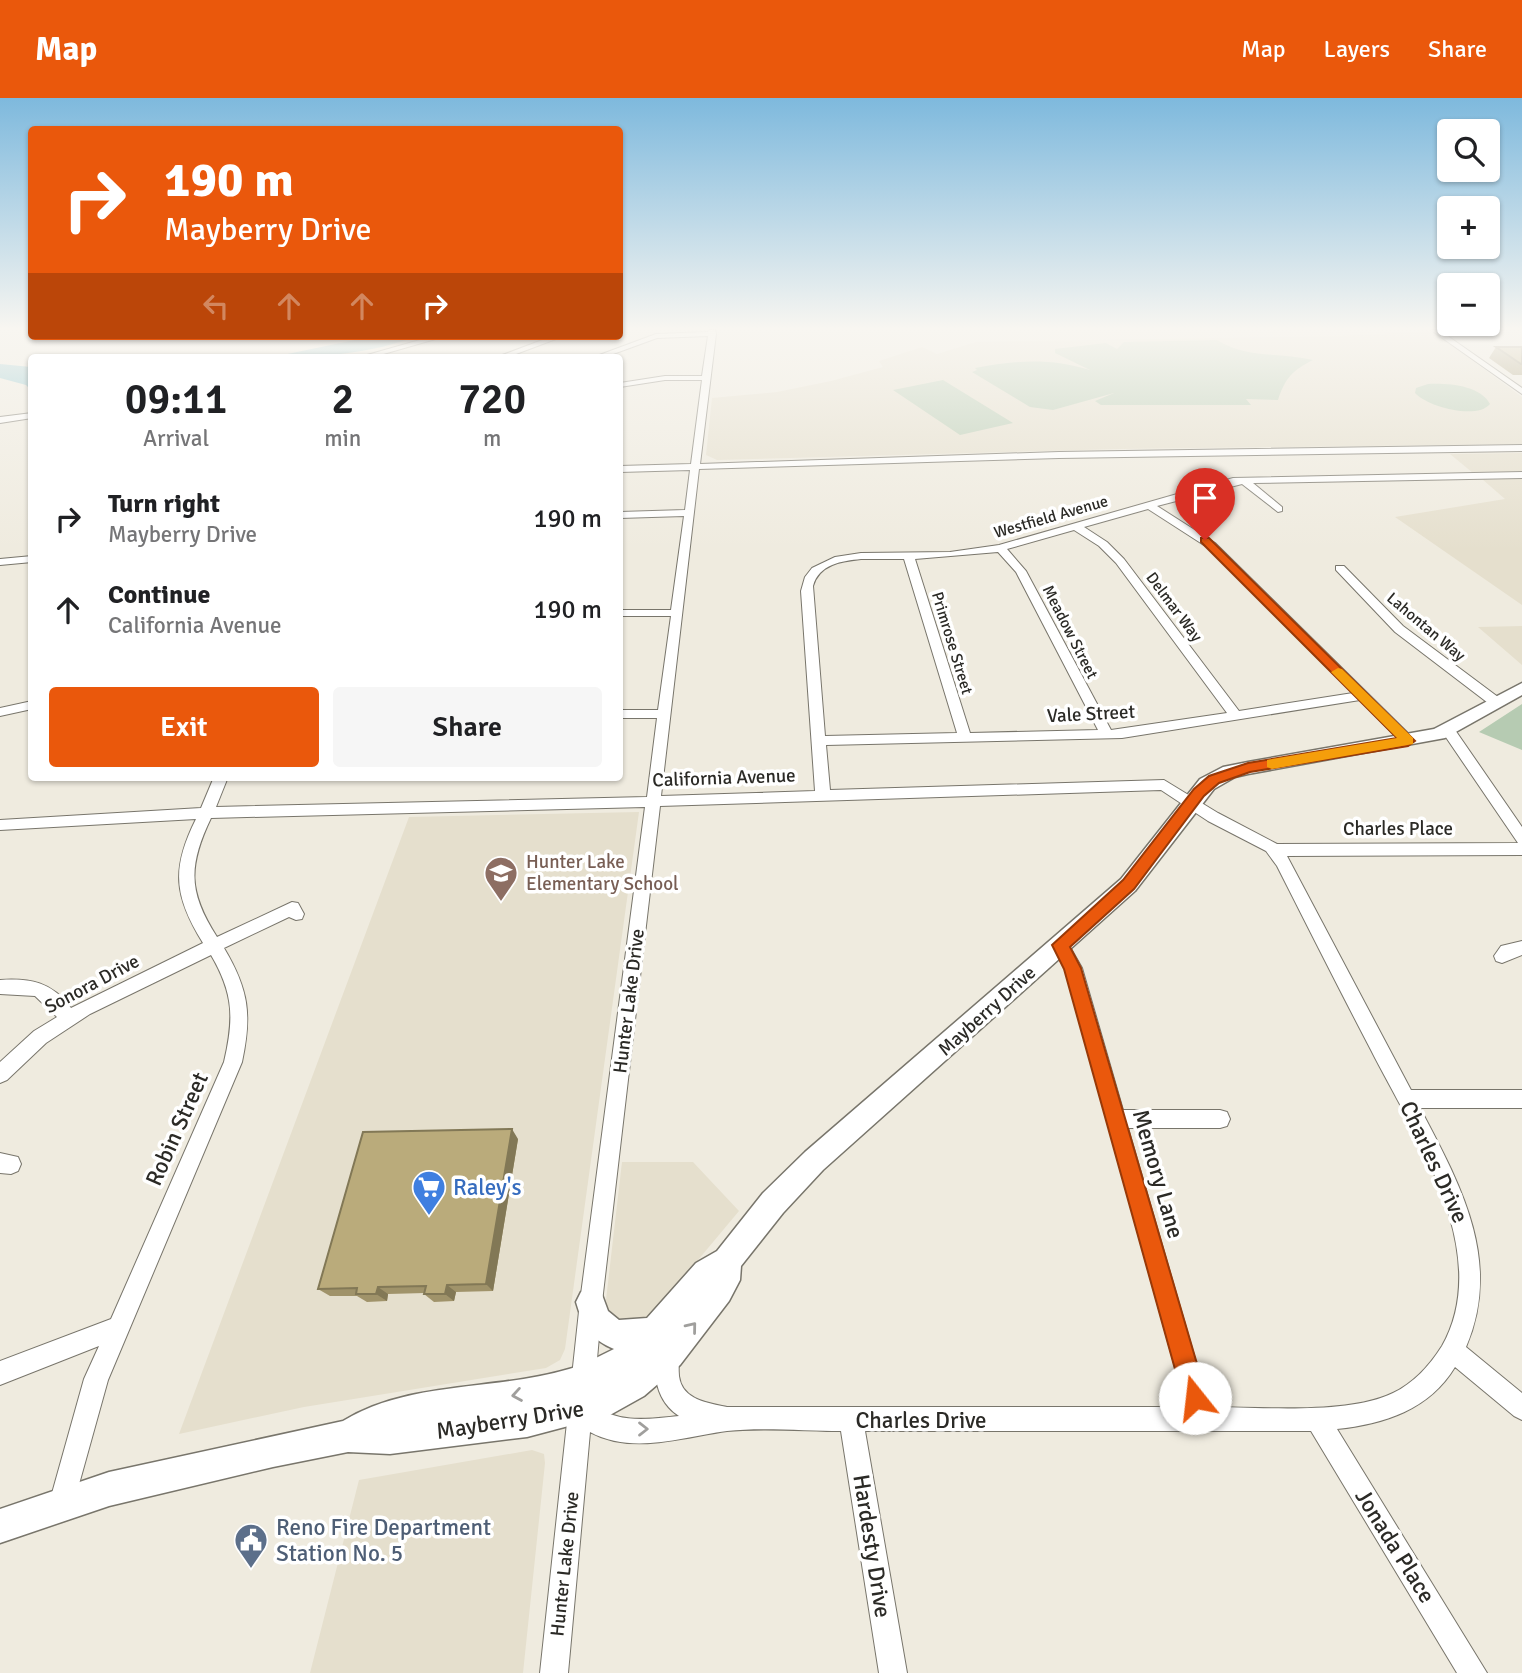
<!DOCTYPE html>
<html lang="en">
<head>
<meta charset="utf-8">
<style>
	body { margin:0; font-family:Signika,sans-serif; background:#f6f6f6; color:#202124; height:100vh; display:flex; flex-direction:column; font-size:26px; white-space:nowrap }
	* { box-sizing:border-box; margin:0 }
	p { font-size:23px; color:#757577 }
	.icon { flex:none; width:38px; height:38px; fill:none; stroke:currentColor; stroke-width:2; stroke-linecap:round; stroke-linejoin:round }
	.map { position:relative; flex:1; overflow:hidden }
	.panel { position:absolute; left:28px; top:256px; width:595px; height:427px; display:flex; flex-direction:column; background:#fff; border-radius:7px; box-shadow:0 2px 5px #0004 }
	.panel>* { flex:none }
	.hud { position:absolute; left:28px; top:28px; width:595px; height:214px; border-radius:7px; box-shadow:0 2px 5px #0004; background:#ea580c; color:#fff; overflow:hidden }
	.controls { position:absolute; left:1437px; top:21px; display:grid; gap:14px }
	.controls a { display:grid; place-items:center; width:63px; height:63px; border-radius:7px; background:#fff; box-shadow:0 2px 5px #0004; font-size:35px }
	.pin { position:absolute; display:grid; place-items:center; width:60px; height:60px; color:#fff; margin:-72px -30px; border-radius:50% 50% 50% 0; rotate:-45deg; box-shadow:0 0 7px #0007 }
	.pin .icon { rotate:45deg }
	.me { position:absolute; width:77px; margin:-38px; rotate:344deg; stroke-linejoin:round; filter:drop-shadow(0 0 5px #0008) }
	.turn { display:flex; align-items:center; gap:24px; height:147px; padding:0 21px; font-size:32px }
	.turn .icon { width:91px; height:91px; stroke-width:2.5 }
	.turn b { display:block; font-size:49px; line-height:60px }
	.lanes { display:flex; align-items:center; height:66px; padding:0 21px; background:#0003; justify-content:center; gap:35px; direction:ltr }
	.lanes .off { opacity:.35 }
	.eta { display:flex; justify-content:space-evenly; align-items:center; height:119px; text-align:center }
	.eta b { font-size:42px; font-weight:600; line-height:49px }
	.cta { display:flex; gap:14px; margin-top:auto; padding:14px 21px }
	.cta a { flex:1; height:80px; border-radius:7px; background:#ea580c; color:#fff; font-size:28px; font-weight:600; line-height:80px; text-align:center }
	.cta a+a { background:#f6f6f6; color:#202124 }
	ul { padding:0; list-style:none }
	li { display:flex; align-items:center; gap:21px; height:91px; padding:0 21px }
	li div { flex:1 }
	li b { display:block; font-size:26px }
	li em { font-style:normal }
	header { display:flex; align-items:center; gap:42px; box-sizing:border-box; height:98px; padding:0 35px; background:#ea580c; color:#fff }
	header strong { font-size:33px }
	nav { display:flex; gap:38px; margin-inline-start:auto; font-size:24px }
	.map>svg:first-child { display:block }
</style>
</head>
<body>
<header>
<strong>Map</strong>
<nav><a>Map</a><a>Layers</a><a>Share</a></nav>
</header>
<div class="map">
<svg width="1522" height="1575" viewBox="0 0 1522 1575">
	<rect width="100%" height="100%" fill="#efebdf"/>
	<path fill="#e5dfcd" d="M1432,233l90,66v47l-402,5 -403,11 -11,-5 6,-57 65,-6 54,-11 52,-14 -4,-6 43,-14 15,7 39,-12 364,-6z
		M1522,355v19l-49,1 -23,-19z
		M1522,380v127l-127,-88 110,-18 -23,-20z
		M1522,528v39l-44,-38z
		M639,714l-74,537 -5,11 -14,8 -242,39 -125,27 230,-617z
		M622,1064h71l46,49 -92,110 -17,8 -22,-18 -2,-11z
		M532,1352l12,4 1,9 -22,210h-213l49,-193z"/>
	<path fill="#b6cbb2" d="M1217,242c30,19 63,12 96,20 -20,10 -28,18 -35,40l-32,-1 5,6h-150l-6,-4 19,-8 -61,17 -23,-3 -58,-35 5,-2 -2,-2c41,-8 76,-10 115,2l-35,-17v-4l51,-6 11,6 7,-7z
		M943,282l70,43 -53,12 -67,-45z
		M1428,286c19,-1 52,1 62,20 -13,16 -62,3 -75,-11l1,-5z
		M1522,606v46l-43,-18z"/>
	<path fill="#80c0cc" d="M374,238h43c-46,18 -95,21 -144,21z
		M0,266l31,3v23l-5,-5 -26,-7z"/>
	<g fill="none" stroke-linecap="round" stroke-linejoin="round">
		<defs>
			<path id="minor" d="M709,232h6l1,4 -16,130 359,-12 463,-7v6l-463,7 -360,11 -38,327 154,-5 -14,-200 4,-14 7,-9 23,-11 26,-4 89,-1 49,-7 234,-67 289,-6v6l-269,5 29,24v4l-4,1 -36,-28 -85,22 58,37 198,195 2,3 -2,3h-10l-43,-44 -238,38 -296,7 4,45 334,-10 54,33 59,31 241,-1 -77,-113 7,-4 5,1 69,100v28l-235,1 124,234h111v18h-102c40,76 83,153 46,239l56,46v27l-8,-4 -59,-49c-26,43 -71,57 -118,62l150,244h-30l-146,-242h-446l42,242h-28l-38,-242c-34,0 -81,-4 -114,0 -44,6 -95,24 -137,1l-22,241h-28l40,-371 65,-495 -434,11c-23,48 -23,74 6,119l75,-35 6,1 6,11 -2,5 -6,1 -7,-3 -65,31c25,42 28,67 18,114l-134,318 -37,133 -9,4 -9,-4 -4,-9 35,-125 15,-33 -99,39v-24l111,-42 113,-257c10,-43 10,-68 -13,-107l-121,59 -44,29 -39,37 -7,3v-21l34,-31 23,-14 -22,-21 -35,-2v-14c30,-2 52,2 71,28l132,-65c-29,-47 -32,-74 -7,-124l-196,11v-10l201,-12 13,-31h14l-12,30 431,-10 10,-79h-37v-8h38l13,-94h-51v-6h51l13,-94 -64,2v-6l65,-2 5,-40 -70,2v-6l71,-2 11,-84h-37l-45,7v-4l45,-7h37l6,-40 -51,2 -52,19h-11l62,-23 52,-2zM1148,411l59,38 146,146 -114,18 -115,-152 -17,-17 -23,-15zM1074,432l25,16 17,17 111,150 -116,17 -85,-159 -19,-22zM998,454l18,20 82,158 -128,3 -55,-174zM861,461h43l53,174 -132,3 -12,-150c6,-22 29,-25 48,-27zM1161,692l47,31 58,30 11,15c31,61 62,123 94,184 42,83 124,202 71,296 -12,19 -28,37 -49,47 -45,22 -132,14 -184,14l-81,-279h92l7,-2 3,-7 -3,-7 -7,-2h-97l-41,-142 -16,-28 -6,-2 -6,2 -2,5 13,24 121,438h-459c-19,-4 -45,-7 -48,-31 -1,-10 1,-18 -3,-27l-8,-3 -8,3c-10,23 -3,53 19,67 -32,3 -59,8 -86,-11l9,-103 58,-496z
				M1431,232h8l83,58v6z
				M434,238h12l-73,21h-13z
				M553,238h11l-56,21h-11z
				M32,315v5l-32,5v-6z
				M32,458v6l-32,3v-6z
				M1336,468h8l59,60 99,74v6h-10l-97,-74 -59,-62z
				M32,603v8l-32,7v-8z
				M1522,843v14l-20,8 -6,-2 -2,-5 7,-10z
				M0,1055l18,4 3,7 -3,7 -7,3 -11,-1z"/>
			<path id="major" d="M1522,585v12l-77,43 -197,36 -13,3 -21,12 -79,102 -312,279 -40,43 -42,53 -1,14 -11,21 -49,64 -36,31 -34,19 -83,22 -137,17 -42,-2 -75,15 -164,39 -109,37v-34l109,-37 234,-51c67,-41 152,-30 226,-52 16,-4 30,-13 45,-20 -24,-10 -31,-23 -38,-47l5,-10 10,-5 10,5 7,19 11,9 28,-2 49,-55 21,-12 46,-58 42,-41 316,-273 79,-100 23,-12 25,-5 186,-33z"/>
		</defs>
		<use href="#minor" stroke="#78756b" stroke-width="2"/>
		<use href="#major" stroke="#78756b" stroke-width="3"/>
		<use href="#minor" fill="#fff" fill-rule="evenodd"/>
		<use href="#major" fill="#fff" fill-rule="evenodd"/>
	</g>
	<path fill="#a0936a" d="M1496,249h26v28h-9l-24,-17z
		M518,1041l-25,152 -37,1 -2,9 -20,1 -10,-8 1,-1 -37,1 -1,7 -20,1 -10,-6h-27l-12,-7z"/>
	<path fill="#827856" d="M512,1031l6,10 -25,152 -7,-7z
		M447,1187l9,7 -2,9 -9,-7z
		M378,1189l10,7 -1,7 -11,-7z"/>
	<path fill="#baab7b" stroke="#827856" stroke-width="2" d="M1496,249h26v17h-1z
		M512,1031l-26,155 -39,1 -2,9h-21l2,-8 -48,1 -2,7h-20l1,-6 -39,1 45,-157z"/>
	<defs><path id="oneway-chevron" d="M-2-3.5L2.5 0L-2 3.5" fill="none" stroke-width="1.6" stroke-linecap="round" stroke-linejoin="round" transform="scale(1.75)"/></defs>
	<g stroke="#a09f9d">
		<use href="#oneway-chevron" transform="translate(692 1229) rotate(-51)"/>
		<use href="#oneway-chevron" transform="translate(517 1297) rotate(170)"/>
		<use href="#oneway-chevron" transform="translate(643 1331)"/>
	</g>
	<linearGradient id="sky" x2="0" y2="1"><stop stop-color="#7eb9dd"/><stop offset="0.51" stop-color="#f8f6f1"/><stop offset="1" stop-color="#f8f6f1" stop-opacity="0"/></linearGradient>
	<rect width="1522" height="452" fill="url(#sky)"/>
	<path fill="#ea580c" stroke="#983908" stroke-width="2" d="M1201,440h8l206,203 -7,5 -158,26 -31,11 -15,13 -70,93 -64,58 11,21 126,430 -3,9 -9,3 -8,-3 -4,-9 -119,-429 -12,-24 71,-65 71,-91 15,-13 39,-13 149,-25 -196,-196z"/>
	<path fill="#f59e0b" d="M1338,570l4,1 71,69v6l-141,25 -5,-2v-7l5,-1 125,-21 -66,-66z"/>
	<defs>
		<symbol id="school-pin" viewBox="-11 -11 22 30"><path d="M0 17L-7.5 6A9.5 9.5 0 1 1 7.5 6Z" fill="#8d6e63" stroke="#fff"/><path d="M0-5L7-2L0 1L-7-2ZM-4 1L0 2.5L4 1V4Q0 6-4 4Z" fill="#fff"/></symbol>
		<symbol id="supermarket-pin" viewBox="-11 -11 22 30"><path d="M0 17L-7.5 6A9.5 9.5 0 1 1 7.5 6Z" fill="#3f7fe0" stroke="#fff"/><path d="M-6-5.5h2.5l.6 2H6L4.5 2H-2.5L-4.4-4H-6ZM-1.5 3.2a1.3 1.3 0 1 0 .1 0ZM3 3.2a1.3 1.3 0 1 0 .1 0Z" fill="#fff"/></symbol>
		<symbol id="civic-pin" viewBox="-11 -11 22 30"><path d="M0 17L-7.5 6A9.5 9.5 0 1 1 7.5 6Z" fill="#5c6f8a" stroke="#fff"/><path d="M-.6-6.5H3V-4.5H.6V-3L4-1V1h2V6H-6V1h2V-1L-.6-3ZM-1.2 2.5V6h2.4V2.5Z" fill="#fff"/></symbol>
	</defs>
	<g fill-rule="evenodd">
		<use href="#school-pin" x="482" y="756" width="38" height="52"/>
		<use href="#supermarket-pin" x="410" y="1070" width="38" height="52"/>
		<use href="#civic-pin" x="232" y="1423" width="38" height="52"/>
	</g>
	<g text-anchor="middle" dominant-baseline="central" stroke-width="7" stroke-linejoin="round" paint-order="stroke">
		<g font-size="16" fill="#2b2a26" stroke="#fff">
			<text transform="translate(1051 419) rotate(-16)">Westfield Avenue</text>
			<text transform="translate(1174 509) rotate(53)">Delmar Way</text>
			<text transform="translate(1426 529) rotate(40)">Lahontan Way</text>
			<text transform="translate(1070 534) rotate(63)">Meadow Street</text>
			<text transform="translate(952 545) rotate(73)">Primrose Street</text>
		</g>
		<g font-size="19" fill="#2b2a26" stroke="#fff">
			<text transform="translate(1091 616) rotate(-3)">Vale Street</text>
			<text transform="translate(724 680) rotate(-2)">California Avenue</text>
			<text x="1398" y="731">Charles Place</text>
			<text transform="translate(92 886) rotate(-28)">Sonora Drive</text>
			<text transform="translate(629 903) rotate(-83)">Hunter Lake Drive</text>
			<text transform="translate(987 913) rotate(-42)">Mayberry Drive</text>
			<text transform="translate(565 1466) rotate(-84)">Hunter Lake Drive</text>
		</g>
		<g font-size="19" fill="#785e54" stroke="#fff" text-anchor="start">
			<text x="526" y="764">Hunter Lake<tspan x="526" dy="22">Elementary School</tspan></text>
		</g>
		<g font-size="23" fill="#2b2a26" stroke="#fff">
			<text transform="translate(177 1031) rotate(-66)">Robin Street</text>
			<text transform="translate(1434 1064) rotate(65)">Charles Drive</text>
			<text transform="translate(1158 1076) rotate(74)">Memory Lane</text>
			<text transform="translate(510 1322) rotate(-9)">Mayberry Drive</text>
			<text x="921" y="1322">Charles Drive</text>
			<text transform="translate(872 1448) rotate(81)">Hardesty Drive</text>
			<text transform="translate(1395 1448) rotate(58)">Jonada Place</text>
		</g>
		<g font-size="23" fill="#366cbe" stroke="#fff" text-anchor="start">
			<text x="453" y="1089">Raley's</text>
		</g>
		<g font-size="23" fill="#4e5e75" stroke="#fff" text-anchor="start">
			<text x="276" y="1429">Reno Fire Department<tspan x="276" dy="26">Station No. 5</tspan></text>
		</g>
	</g>
</svg>
<div class="controls">
<a><svg class="icon" aria-label="search" viewBox="0 0 24 24"><circle cx="10" cy="10" r="6"/><path d="M15 15l6 6"/></svg></a>
<a>+</a>
<a>−</a>
</div>
<div class="pin" style="left:1205px;top:442px;background:#d93025"><svg class="icon" aria-label="arrive" viewBox="0 0 24 24"><path d="M6 21V4h12l-3 4 3 4H6"/></svg></div>
<svg class="me" style="left:1195px;top:1300px" viewBox="-20 -20 40 40"><circle r="19" fill="#fff"/><path d="M0-13L10 11 0 6-10 11z" fill="#ea580c"/></svg>
<div class="hud">
<div class="turn"><svg class="icon" aria-label="right" viewBox="0 0 24 24"><path d="M7 20v-9h11M14 6l5 5-5 5"/></svg><div><b>190 m</b>Mayberry Drive</div></div>
<div class="lanes"><svg class="icon off" aria-label="left" viewBox="0 0 24 24"><path d="M17 20v-9H6M10 6l-5 5 5 5"/></svg><svg class="icon off" aria-label="ahead" viewBox="0 0 24 24"><path d="M12 20V5M6 11l6-6 6 6"/></svg><svg class="icon off" aria-label="ahead" viewBox="0 0 24 24"><path d="M12 20V5M6 11l6-6 6 6"/></svg><svg class="icon" aria-label="right" viewBox="0 0 24 24"><path d="M7 20v-9h11M14 6l5 5-5 5"/></svg></div>
</div>
<section class="panel">
<div class="eta">
<div><b>09:11</b><p>Arrival</p></div>
<div><b>2</b><p>min</p></div>
<div><b>720</b><p>m</p></div>
</div>
<ul>
<li><svg class="icon" aria-label="right" viewBox="0 0 24 24"><path d="M7 20v-9h11M14 6l5 5-5 5"/></svg><div><b>Turn right</b><p>Mayberry Drive</p></div><em>190 m</em></li>
<li><svg class="icon" aria-label="ahead" viewBox="0 0 24 24"><path d="M12 20V5M6 11l6-6 6 6"/></svg><div><b>Continue</b><p>California Avenue</p></div><em>190 m</em></li>
</ul>
<div class="cta"><a>Exit</a><a>Share</a></div>
</section>
</div>
</body>
</html>
